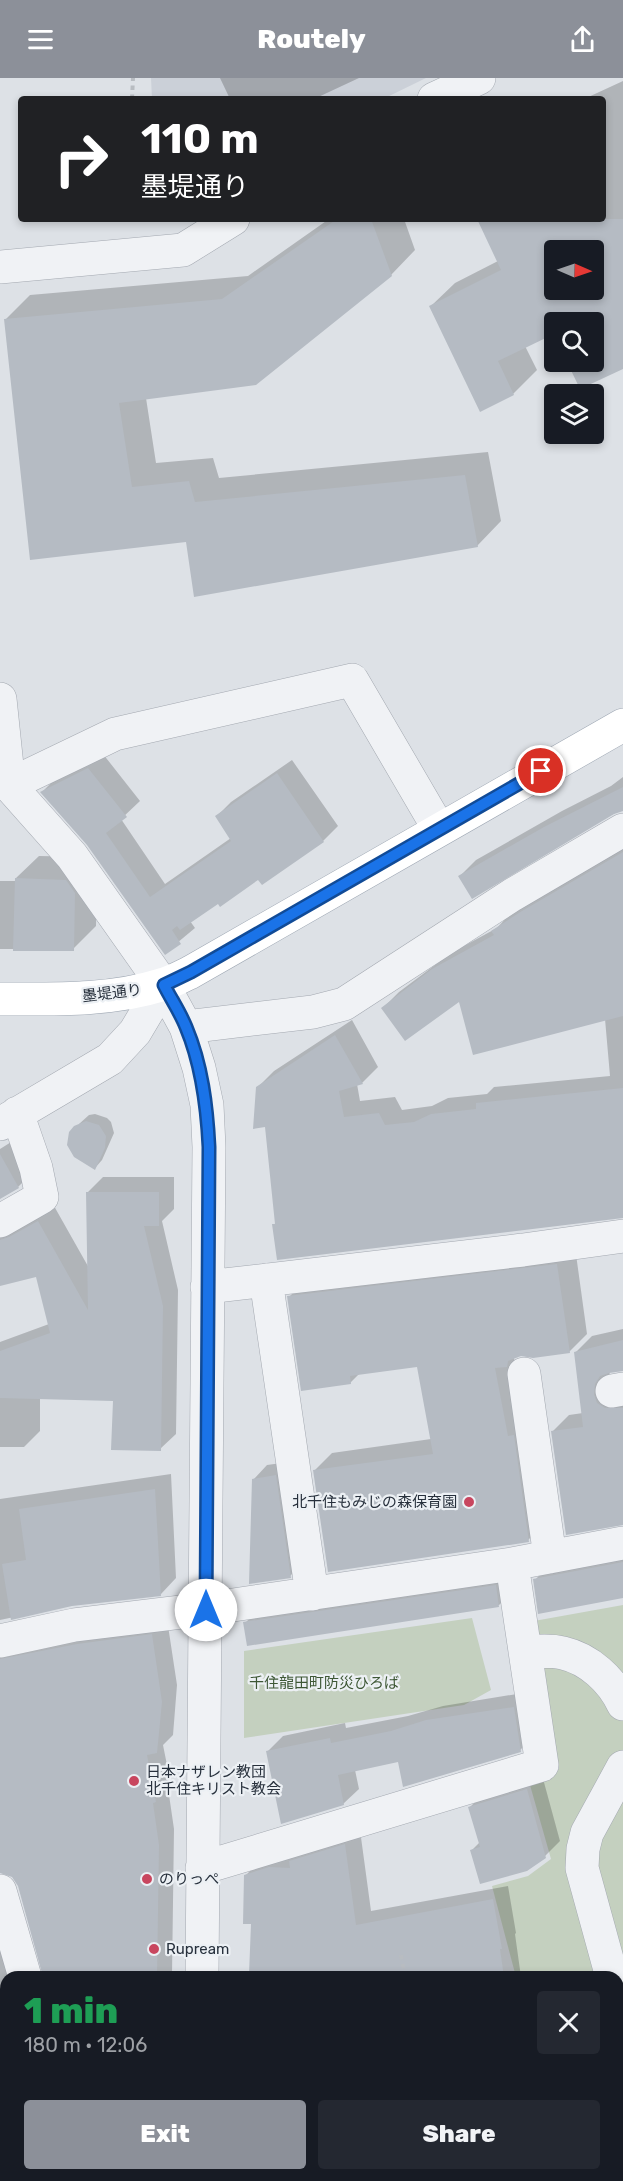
<!DOCTYPE html>
<html lang="en">
<head>
<meta charset="utf-8">
<style>
	body { margin:0; font-family:Rubik,"Noto Sans JP",sans-serif; background:#242831; color:#f1f3f6; height:100vh; display:flex; flex-direction:column; font-size:22px; white-space:nowrap }
	* { box-sizing:border-box; margin:0 }
	p { font-size:20px; color:#9ea1a6 }
	.icon { flex:none; width:33px; height:33px; fill:none; stroke:currentColor; stroke-width:2; stroke-linecap:round; stroke-linejoin:round }
	.map { position:relative; flex:1; overflow:hidden }
	.drawer { position:absolute; left:0px; top:1893px; width:624px; height:210px; display:flex; flex-direction:column; background:#171b24; border-radius:18px 18px 0 0; box-shadow:0 3px 9px #0003 }
	.drawer>* { flex:none }
	.hud { position:absolute; left:18px; top:18px; width:588px; height:126px; border-radius:6px; box-shadow:0 3px 9px #0003; background:#202124; color:#fff; overflow:hidden }
	.needle { width:39px; rotate:92deg }
	.buttons { position:absolute; left:544px; top:162px; display:grid; gap:12px }
	.buttons a { display:grid; place-items:center; width:60px; height:60px; border-radius:6px; background:#171b24; box-shadow:0 3px 9px #0003; font-size:30px }
	.pin { position:absolute; display:grid; place-items:center; width:51px; height:51px; color:#fff; margin:-26px; border:3px solid #fff; border-radius:50%; box-shadow:0 2px 6px #0007 }
	.me { position:absolute; width:66px; margin:-33px; rotate:0deg; stroke-linejoin:round; filter:drop-shadow(0 0 4px #0008) }
	.turn { display:flex; align-items:center; gap:21px; height:126px; padding:0 24px; font-size:27px }
	.turn .icon { width:78px; height:78px; stroke-width:2.5 }
	.turn b { display:block; font-size:42px; line-height:51px }
	.round { display:grid; place-items:center; flex:none; width:63px; height:63px; border-radius:6px; background:#242831 }
	.overview { display:flex; align-items:center; justify-content:space-between; height:102px; padding:0 24px }
	h1 { font-size:36px; font-weight:800; line-height:45px; color:#1e9e55 }
	.cta { display:flex; gap:12px; margin-top:auto; padding:12px 24px }
	.cta a { flex:1; height:69px; border-radius:6px; background:#8c9099; color:#fff; font-size:24px; font-weight:800; line-height:69px; text-align:center }
	.cta a+a { background:#242831; color:#f1f3f6 }
	header { display:flex; justify-content:space-between; align-items:center; height:78px; padding:0 24px; background:#8c9099; color:#fff; font-size:27px; font-weight:800 }
	.map>svg:first-child { display:block }
</style>
</head>
<body>
<header><svg class="icon" aria-label="menu" viewBox="0 0 24 24"><path d="M4 6h16M4 12h16M4 18h16"/></svg>Routely<svg class="icon" aria-label="share" viewBox="0 0 24 24"><path d="M12 15V3M7 8l5-5 5 5M5 13v7h14v-7"/></svg></header>
<div class="map">
<svg width="623" height="2103" viewBox="0 0 623 2103">
	<rect width="100%" height="100%" fill="#dde1e6"/>
	<path fill="#cbd0d8" d="M151,0h275l-43,21h-231z"/>
	<path fill="#c4d0bf" d="M623,1527v576h-70l9,-6h56v-198h-102l-24,-91 36,-10 23,-17 -23,-81 31,-9 -25,-148z
		M472,1540l19,72 -27,15 -220,33v-87z"/>
	<path fill="#0003" fill-rule="evenodd" d="M220,0h139l-45,21h-84z
		M623,3v286l-42,20 -12,-25h25v-40h-39v10l-30,14 12,24 -24,24 -82,-88 24,-23 43,-22 -19,-42h124v-120h-19zM555,172h39v40h-39z
		M329,141h75l11,31 -24,25 -245,123 10,65 57,-5 6,20 269,-26 13,69 -24,25 -290,-5 -156,17 -25,-239 24,-24 218,-19z
		M103,676l37,47 -19,18 44,65 66,-46 -14,-22 14,-14 61,-42 46,66 -15,15 -105,61 -28,19 5,7 -30,25 -77,-109 -46,-52 15,-15z
		M623,699v33l-163,66 16,-16 86,-49 49,-25z
		M623,768v370l-349,9 2,-3 -10,-96 -9,-38 17,-17 78,-51 26,47 -16,16 -5,1 3,17 35,-4 7,13 30,-4 16,-8 39,-4 7,-7 116,-11 -5,-57 -145,-20 -77,9 16,-16 52,-39 46,-25 12,-13z
		M39,778l50,1 8,13 -1,56 -23,23h-73v-68h16v-3z
		M95,1036l12,4 4,4 3,11 -12,27 -7,8 -16,-44 10,-9z
		M16,1061l18,32 -16,16 -18,11v-49z
		M103,1099h71v32l-12,12 16,69 -2,144 -16,15 -46,-49 -74,-3v34l-16,16h-24v-105l49,-18 -12,-49 -37,10v-70l54,-9 35,62 -2,-75z
		M575,1169l12,87 -18,18 -48,2 -7,4 32,165 -18,17 -214,-69 18,-18 99,-14 -13,-74 -58,8 -10,10 -61,-86 18,-18z
		M623,1251v41l-13,1 -1,7 14,15v130l-70,-92 16,-16 14,-2 -7,-61 16,-16z
		M289,1384l15,100 -14,14 -36,-97 13,-14z
		M171,1396l5,104 -15,16 -90,11 -71,15v-121z
		M623,1472v40l-88,-10 16,-17z
		M511,1493l3,19 -15,15 -254,18 15,-15z
		M167,1541l10,66 -4,50 -10,10 8,40 -3,3 6,41 -2,146 4,-1v3h-131l-26,-92 -5,-9 -14,-5v-237z
		M529,1614l7,43 -16,15 -121,11 -44,9 4,19 -16,15 -75,-53 15,-15 62,-13 1,5 62,-12 35,-10z
		M542,1697l18,66 -15,15 -73,-6 8,-8 -10,-35 15,-15z
		M360,1752l11,81 137,-25 8,47 -1,1 6,43h-270l1,-54 -6,-48 15,-15z
		M0,1811l31,88h-25v161l-6,-2z
		M245,2097h332l2,6h-334z"/>
	<path fill="#b5bbc3" fill-rule="evenodd" d="M337,141h34l21,57 -136,109 -137,18 13,84 57,-6 6,21 270,-27 13,72 -284,50 -8,-55 -156,18 -26,-241 218,-20z
		M477,141h146v150l-43,20 -13,-27h27v-40h-39v14l-1,-2 -56,27 16,34 -34,17 -51,-106 72,-36zM555,172h39v40h-39z
		M88,690l39,49 -21,16 44,64 81,-56 -16,-25 62,-43 47,69 -62,43 -4,-5 -38,27 -2,-3 -38,26 -3,-4 -5,4 9,14 -16,11 -78,-110 -47,-53z
		M623,709v24l-9,3 -142,85 -14,-23 86,-49z
		M623,774v164l-150,39 -14,-53 -54,39 -24,-33 51,-39 62,-34 -3,-4 31,-20z
		M15,800l51,2 9,13 -1,58h-61z
		M335,957l28,49 -24,7 5,26 35,-4 6,12 29,-3 17,-8 45,-5v-6l147,-15v130l-346,42 -5,-36h3l-10,-97 -12,2 3,-42z
		M86,1043l13,4 7,11 -1,12 -10,22 -21,-13 -7,-12 2,-13 5,-6z
		M0,1076l19,34 -19,11z
		M86,1114h73v34h-15l19,80 -2,145 -50,-1 2,-49 -113,-3v-47l50,-18 -14,-56 -36,9v-46l9,-3 29,-16 50,89z
		M557,1186l13,89 -37,5 -12,-2 -13,5 -1,6 -12,1 13,68 6,-1 15,107 -201,30 -15,-102 120,-16 -16,-87 -67,9 1,8 -50,7 -14,-95z
		M623,1262v31l-14,2 -9,3 -5,8 -1,10 3,9 8,5h18v117l-57,10 -15,-104 32,-4 -9,-75z
		M276,1397l15,103 -42,6 3,-105z
		M155,1411l6,107 -89,10 -61,14 -9,-56 24,-4 -7,-51z
		M623,1484v36l-85,16 -5,-35z
		M496,1507l3,22 -252,39 -4,-24z
		M152,1556l10,68 -5,51 -10,2 9,47 -3,1 6,42 -2,132h-114l-25,-91 -6,-9 -12,-4v-214l77,-15z
		M514,1629l7,45 -118,35 -5,-25 -60,13 6,30 -63,19 -15,-73 64,-13 1,5 60,-12 35,-11z
		M527,1711l19,69 -19,13 -47,13 -10,-34 10,-3 -12,-40z
		M345,1766l11,81 137,-26 9,50h-2l4,28h-249l-1,-3h-5l2,-50h-8l1,-49 25,-8 21,1 -1,-7z"/>
	<g fill="none" stroke-linecap="round" stroke-linejoin="round">
		<defs>
			<path id="minor" d="M434,21l45,-21
				M0,189l183,-17 50,-31
				M0,621l9,86 63,71 91,129 23,42 13,41 8,37 2,42 -7,830
				M9,707l106,-51 237,-54 87,149
				M186,949l127,-15 31,-8 168,-109 111,-65
				M0,1046l110,-65 25,-27 28,-47
				M0,1143l42,-24 -6,-29 -19,-55
				M266,1202l46,314
				M207,1209l316,-37 100,-14
				M524,1296l26,183
				M612,1313l11,-2
				M0,1563l74,-16 132,-16 306,-45 111,-21
				M525,1574c13,-1 26,-2 38,1 26,6 49,27 60,51
				M202,1790l340,-103 -30,-201
				M0,1813l25,86
				M612,1899l-30,-109 1,-19 4,-16 36,-66
				M618,1921l5,18
				M0,2083l6,2
				M34,2097l15,6
				M83,2097l2,6
				M201,2097v6"/>
			<path id="major" d="M0,921c54,0 110,2 161,-14 11,-3 20,-8 30,-13l432,-247"/>
		</defs>
		<use href="#minor" stroke="#a3a8b0" stroke-width="34"/>
		<use href="#major" stroke="#9da6b2" stroke-width="34"/>
		<path stroke="#b8bcc1" stroke-width="4" stroke-dasharray="4.5 4.5" stroke-linecap="butt" d="M132,21l1,-21
			M401,1877l4,22
			M500,2097l2,6"/>
		<use href="#minor" stroke="#f0f2f5" stroke-width="33"/>
		<use href="#major" stroke="#fff" stroke-width="33"/>
	</g>
	<g fill="none" stroke-linecap="round" stroke-linejoin="round">
		<defs>
			<path id="route" d="M206,1532l3,-463c-2,-41 -7,-82 -23,-120 -6,-15 -15,-28 -22,-42l27,-13 350,-201"/>
		</defs>
		<use href="#route" stroke="#114b97" stroke-width="15"/>
		<use href="#route" stroke="#1a73e8" stroke-width="10"/>
	</g>
	<g fill="#c8465f" stroke="#ecf0f4" stroke-width="2">
		<circle cx="469" cy="1424" r="6"/>
		<circle cx="134" cy="1703" r="6"/>
		<circle cx="147" cy="1801" r="6"/>
		<circle cx="154" cy="1871" r="6"/>
	</g>
	<g text-anchor="middle" dominant-baseline="central" stroke-width="4.5" stroke-linejoin="round" paint-order="stroke">
		<g font-size="15" fill="#27303c" stroke="#ecf0f4">
			<text transform="translate(112 915) rotate(-7)">墨堤通り</text>
		</g>
		<g font-size="15" fill="#27303c" stroke="#ecf0f4" text-anchor="start">
			<text x="457" y="1424" text-anchor="end">北千住もみじの森保育園</text>
			<text x="146" y="1694">日本ナザレン教団<tspan x="146" dy="17">北千住キリスト教会</tspan></text>
			<text x="159" y="1801">のりっぺ</text>
			<text x="166" y="1871">Rupream</text>
		</g>
		<g font-size="15" fill="#3d5735" stroke="#ecf0f4">
			<text x="324" y="1605">千住龍田町防災ひろば</text>
		</g>
	</g>
</svg>
<div class="buttons">
<a><svg class="needle" viewBox="-14 -14 28 28"><path d="M0-13l5 13h-10z" fill="#e53935"/><path d="M0 13l5-13h-10z" fill="#9ea1a6"/></svg></a>
<a><svg class="icon" aria-label="search" viewBox="0 0 24 24"><circle cx="10" cy="10" r="6"/><path d="M15 15l6 6"/></svg></a>
<a><svg class="icon" aria-label="layers" viewBox="0 0 24 24"><path d="M12 4l9 5-9 5-9-5zM3 14l9 5 9-5"/></svg></a>
</div>
<div class="pin" style="left:541px;top:693px;background:#d93025"><svg class="icon" aria-label="arrive" viewBox="0 0 24 24"><path d="M6 21V4h12l-3 4 3 4H6"/></svg></div>
<svg class="me" style="left:206px;top:1532px" viewBox="-20 -20 40 40"><circle r="19" fill="#fff"/><path d="M0-13L10 11 0 6-10 11z" fill="#1a73e8"/></svg>
<div class="hud">
<div class="turn"><svg class="icon" aria-label="right" viewBox="0 0 24 24"><path d="M7 20v-9h11M14 6l5 5-5 5"/></svg><div><b>110 m</b>墨堤通り</div></div>
</div>
<section class="drawer">
<div class="overview"><div><h1>1 min</h1><p>180 m · 12:06</p></div><a class="round"><svg class="icon" aria-label="close" viewBox="0 0 24 24"><path d="M6 6l12 12M18 6L6 18"/></svg></a></div>
<div class="cta"><a>Exit</a><a>Share</a></div>
</section>
</div>
</body>
</html>
